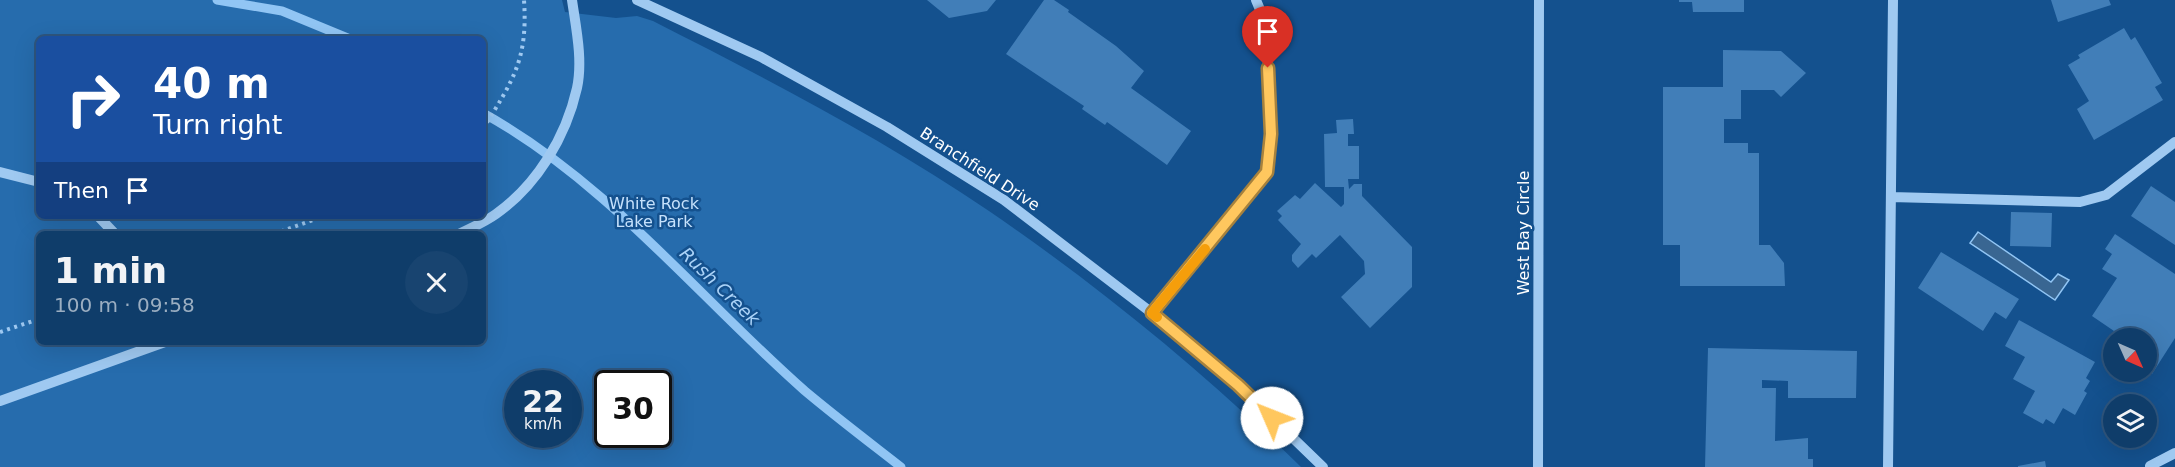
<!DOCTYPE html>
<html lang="en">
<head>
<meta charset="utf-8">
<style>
	body { margin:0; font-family:"DejaVu Sans",sans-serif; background:#184470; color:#f1f3f6; height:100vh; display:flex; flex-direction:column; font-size:22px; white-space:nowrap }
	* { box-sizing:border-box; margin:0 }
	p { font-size:20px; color:#9baec1 }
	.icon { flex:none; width:33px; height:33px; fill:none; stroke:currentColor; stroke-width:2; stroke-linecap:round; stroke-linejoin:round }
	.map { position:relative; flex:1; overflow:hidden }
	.details { position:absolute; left:36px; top:231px; width:450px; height:114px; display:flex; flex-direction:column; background:#0f3d6a; border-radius:9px; box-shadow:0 6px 24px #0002,0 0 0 2px #2f567e }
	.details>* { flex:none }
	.top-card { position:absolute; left:36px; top:36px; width:450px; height:183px; border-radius:9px; box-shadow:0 6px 24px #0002,0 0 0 2px #2f567e; background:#1a4fa0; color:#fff; overflow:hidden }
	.needle { width:39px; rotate:135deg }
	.fabs { position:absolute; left:2103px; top:328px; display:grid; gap:12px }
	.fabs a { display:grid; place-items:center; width:54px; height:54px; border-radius:50%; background:#0f3d6a; box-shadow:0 6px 24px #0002,0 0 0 2px #2f567e; font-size:30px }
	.speed { position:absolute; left:504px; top:370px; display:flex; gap:12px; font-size:30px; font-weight:700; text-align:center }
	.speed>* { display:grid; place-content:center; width:78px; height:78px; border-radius:50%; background:#0f3d6a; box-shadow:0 6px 24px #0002,0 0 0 2px #2f567e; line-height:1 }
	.speed small { font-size:15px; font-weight:400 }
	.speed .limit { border:3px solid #111; border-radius:9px; background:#fff; color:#111 }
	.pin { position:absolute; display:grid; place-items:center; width:51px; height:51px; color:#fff; margin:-62px -26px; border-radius:50% 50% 50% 0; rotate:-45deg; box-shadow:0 0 6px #0007 }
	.pin .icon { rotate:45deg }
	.me { position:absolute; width:66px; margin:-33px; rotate:314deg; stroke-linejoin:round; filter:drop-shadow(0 0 4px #0008) }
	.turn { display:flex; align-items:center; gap:21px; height:126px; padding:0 18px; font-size:27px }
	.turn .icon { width:78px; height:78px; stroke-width:2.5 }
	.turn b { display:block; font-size:42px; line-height:51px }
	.then { display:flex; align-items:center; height:57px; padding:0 18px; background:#0003; gap:12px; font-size:22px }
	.round { display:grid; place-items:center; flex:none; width:63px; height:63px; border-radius:32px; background:#184470 }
	.summary { display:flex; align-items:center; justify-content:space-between; height:102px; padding:0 18px }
	h1 { font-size:36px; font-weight:700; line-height:45px }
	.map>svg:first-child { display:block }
</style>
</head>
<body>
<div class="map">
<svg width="2175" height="467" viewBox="0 0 2175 467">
	<rect width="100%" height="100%" fill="#14518e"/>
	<path fill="#266cad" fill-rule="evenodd" d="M0,0h562l3,12 51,6 21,-2 16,5c114,58 229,117 336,190 111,76 216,162 312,256h-1301zM39,39h444v177h-444zM39,234h444v108h-444zM518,384h50v51h-50zM608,384h50v51h-50z"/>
	<path fill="#396692" stroke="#91c5f4" stroke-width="1.5" d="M1978,232l73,50 7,-8 11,6 -14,20 -85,-57z"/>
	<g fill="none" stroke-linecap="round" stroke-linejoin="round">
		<path stroke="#91c5f4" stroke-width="9" d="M217,0l65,11 68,28
			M483,113c126,70 215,184 322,278 31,26 64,51 96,76"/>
	</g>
	<path fill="#417eb8" d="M927,0h69l-9,11 -38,7z
		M1044,0h10l15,10 -1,2 48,34 28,25 -13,17 60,43 -24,34 -60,-43 -2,3 -23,-16 2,-3 -78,-52z
		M1679,0h65v12h-51l-1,-10h-13z
		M2051,0h58l2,5 -53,17z
		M2124,28l7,12 4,-3 27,46 -7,4 8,13 -69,40 -17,-31 12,-8 -21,-36 12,-7 -2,-3z
		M1723,50l58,1 25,22 -25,24 -7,-7h-33v29h-17v24h24v10h11v92h11l14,18 1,23h-105v-41h-17v-158h60z
		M1353,119l1,15h-6v12h11v33h-11l1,10 5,-5h8v12l50,51v40l-42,41 -29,-31 24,-23 -1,-13 -24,-26 -24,23 -4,-4 -14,14 -6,-7v-6l9,-11 -23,-24 4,-4 -5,-5 18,-16 5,4 15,-16 26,24 3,-3v-17h-19l-1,-53 13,-1 -1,-13z
		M2151,186l24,16v43l-44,-29z
		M2011,212l41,1 -1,34 -41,-1z
		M2115,234l60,40v64l-23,36 -6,-4v-31h-28l-7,-4 3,-4 -22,-15 25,-38 -15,-9 10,-15 -7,-5z
		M1941,252l78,47 -13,20 -11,-7 -12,19 -65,-43z
		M2019,320l76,42 -9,16 4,3 -6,10 3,2 -12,22 -12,-7 -9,16 -8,-5 -3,5 -20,-11 12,-22 -22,-12 12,-22 -20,-11z
		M1708,348l149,3 -1,47h-68v-17l-26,-1v8h14l-1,53 33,-3v21h5v8h-108z
		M2045,461l1,6h-28v-1z"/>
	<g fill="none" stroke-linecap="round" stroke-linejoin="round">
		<path stroke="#9fc9f1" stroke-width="4" stroke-dasharray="3 4.5" stroke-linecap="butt" d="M483,129c30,-49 45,-69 41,-129
			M274,234l50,-18
			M0,332l39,-13"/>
		<path stroke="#9fc9f1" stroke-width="10" d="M637,0l124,57 126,70 117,73 148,113 86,72 85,82
			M0,172l39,10
			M1891,197l189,5 26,-7 69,-53
			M98,216l17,18
			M459,234c12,-6 26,-12 37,-20 41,-29 70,-77 81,-126 6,-28 -1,-60 -5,-88
			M1152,313l115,-141 4,-38 -5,-110 -10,-24
			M0,401l165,-59
			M2150,466l25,-13
			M1538,467l1,-467
			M1888,467l5,-467"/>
	</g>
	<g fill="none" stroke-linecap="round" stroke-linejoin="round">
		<defs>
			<path id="route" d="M1268,68l3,66 -4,38 -115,141 86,72 34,33"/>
		</defs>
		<use href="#route" stroke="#a6813d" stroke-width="15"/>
		<use href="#route" stroke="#ffc75e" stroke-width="10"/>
		<path stroke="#f59e0b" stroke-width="10" d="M1157,317l-5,-4 53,-64"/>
	</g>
	<g text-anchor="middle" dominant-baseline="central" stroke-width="5" stroke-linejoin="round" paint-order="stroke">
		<g font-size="16" fill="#fff" stroke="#14518e">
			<text transform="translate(980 169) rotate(33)">Branchfield Drive</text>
			<text transform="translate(1523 233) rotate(-90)">West Bay Circle</text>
		</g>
		<g font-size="16" fill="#c5e1fc" stroke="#14518e">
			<text x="654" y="203">White Rock<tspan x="654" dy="18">Lake Park</tspan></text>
		</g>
		<g font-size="18" font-style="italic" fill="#abd3f8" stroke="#14518e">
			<text transform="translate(720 286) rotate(44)">Rush Creek</text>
		</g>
	</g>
</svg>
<div class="fabs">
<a><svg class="needle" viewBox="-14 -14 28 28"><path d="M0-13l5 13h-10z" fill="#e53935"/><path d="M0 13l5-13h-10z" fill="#9baec1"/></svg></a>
<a><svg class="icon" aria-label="layers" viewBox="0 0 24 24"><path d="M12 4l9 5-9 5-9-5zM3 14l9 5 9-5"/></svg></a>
</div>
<div class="speed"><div>22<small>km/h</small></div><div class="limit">30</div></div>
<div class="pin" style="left:1268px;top:68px;background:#d93025"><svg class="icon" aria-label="arrive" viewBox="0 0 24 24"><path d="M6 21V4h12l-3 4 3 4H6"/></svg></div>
<svg class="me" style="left:1272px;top:418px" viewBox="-20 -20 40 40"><circle r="19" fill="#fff"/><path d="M0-13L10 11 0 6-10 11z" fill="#ffc75e"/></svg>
<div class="top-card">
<div class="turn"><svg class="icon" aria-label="right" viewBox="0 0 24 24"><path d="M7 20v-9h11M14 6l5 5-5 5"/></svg><div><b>40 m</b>Turn right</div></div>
<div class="then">Then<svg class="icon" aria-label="arrive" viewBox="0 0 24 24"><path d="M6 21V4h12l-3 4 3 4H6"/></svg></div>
</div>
<section class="details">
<div class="summary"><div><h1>1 min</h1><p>100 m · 09:58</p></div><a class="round"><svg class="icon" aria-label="close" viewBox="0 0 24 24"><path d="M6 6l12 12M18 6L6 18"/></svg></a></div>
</section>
</div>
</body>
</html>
